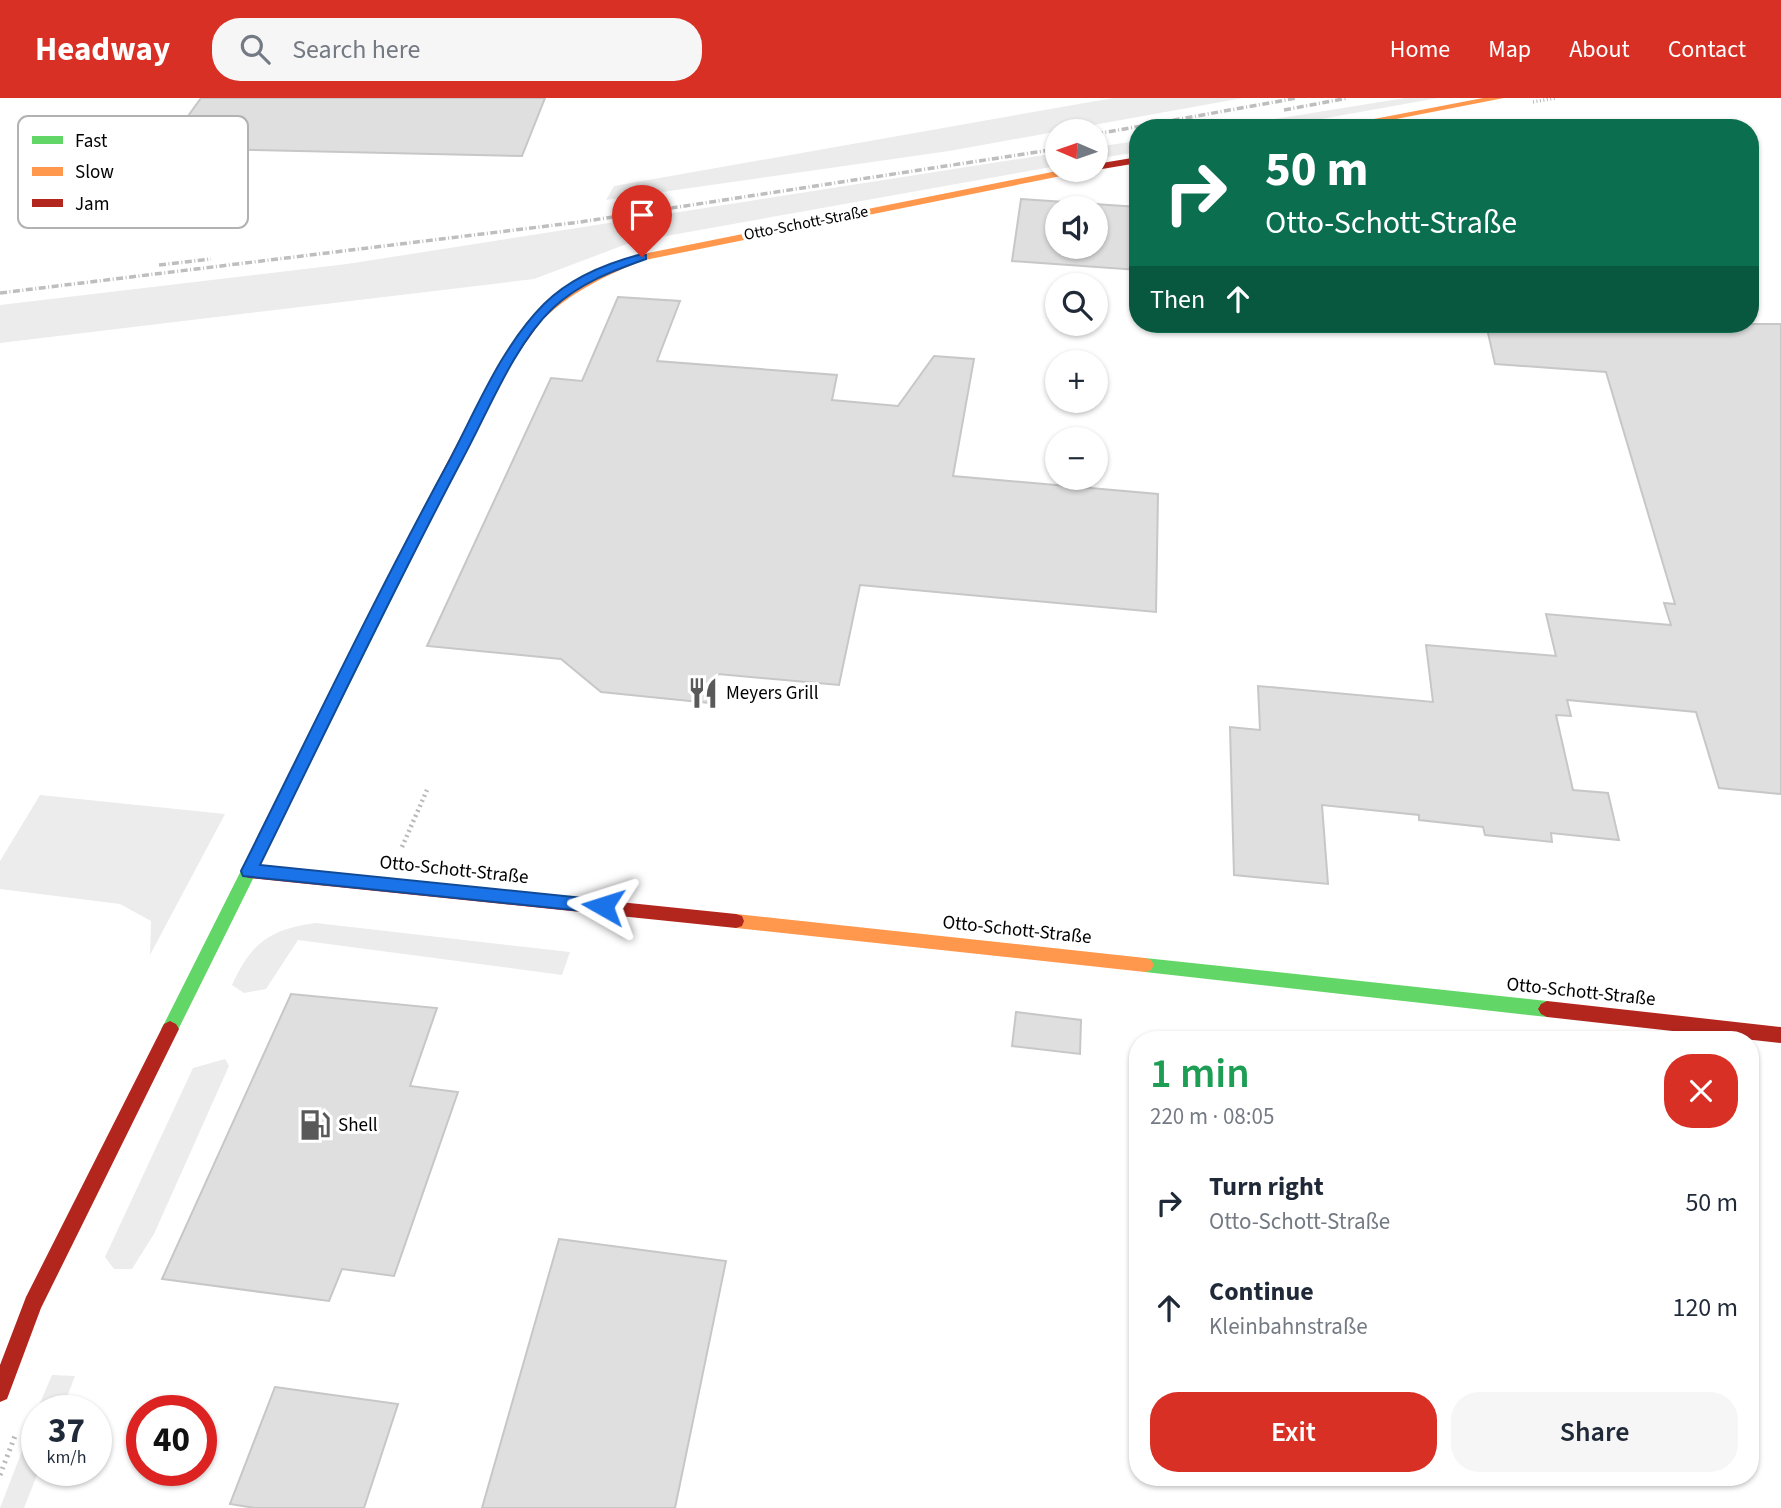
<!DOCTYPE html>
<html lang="en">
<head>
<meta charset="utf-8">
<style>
	body { margin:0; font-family:"Source Sans 3",sans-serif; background:#f6f6f7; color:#1f2937; height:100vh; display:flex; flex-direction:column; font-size:26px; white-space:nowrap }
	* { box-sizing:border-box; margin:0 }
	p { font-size:23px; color:#747a83 }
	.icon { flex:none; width:38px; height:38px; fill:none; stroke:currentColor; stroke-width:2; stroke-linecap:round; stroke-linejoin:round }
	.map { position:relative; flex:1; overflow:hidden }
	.drawer { position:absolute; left:1129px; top:933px; width:630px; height:455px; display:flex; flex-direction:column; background:#fff; border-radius:28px; box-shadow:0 2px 5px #0004 }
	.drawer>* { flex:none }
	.top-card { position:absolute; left:1129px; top:21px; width:630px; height:214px; border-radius:28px; box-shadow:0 2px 5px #0004; background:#0b6e4f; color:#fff; overflow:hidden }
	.needle { width:46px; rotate:272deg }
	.buttons { position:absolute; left:1045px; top:21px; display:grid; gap:14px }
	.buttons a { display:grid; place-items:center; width:63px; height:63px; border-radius:50%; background:#fff; box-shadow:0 2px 5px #0004; font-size:35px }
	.speed { position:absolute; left:21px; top:1297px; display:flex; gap:14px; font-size:35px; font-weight:700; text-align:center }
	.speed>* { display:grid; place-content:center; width:91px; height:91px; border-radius:50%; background:#fff; box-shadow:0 2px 5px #0004; line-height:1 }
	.speed small { font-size:18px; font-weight:400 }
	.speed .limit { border:10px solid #d22; background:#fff; color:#111 }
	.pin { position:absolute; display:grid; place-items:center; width:60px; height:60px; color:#fff; margin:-72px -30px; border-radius:50% 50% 50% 0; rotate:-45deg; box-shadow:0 0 7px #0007 }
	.pin .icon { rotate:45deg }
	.me { position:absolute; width:77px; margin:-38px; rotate:276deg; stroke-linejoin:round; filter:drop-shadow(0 0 5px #0008) }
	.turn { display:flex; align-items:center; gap:24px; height:147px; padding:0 21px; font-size:32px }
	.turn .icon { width:91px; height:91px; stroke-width:2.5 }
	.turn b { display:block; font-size:49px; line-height:60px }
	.then { display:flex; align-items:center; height:66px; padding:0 21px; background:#0003; gap:14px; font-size:26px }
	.round { display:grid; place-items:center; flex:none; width:74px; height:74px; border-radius:28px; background:#f6f6f7 }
	.head { display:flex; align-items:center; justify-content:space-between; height:119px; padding:0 21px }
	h1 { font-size:42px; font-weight:600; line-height:52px; color:#1e9e55 }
	.button { display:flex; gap:14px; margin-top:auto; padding:14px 21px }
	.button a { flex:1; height:80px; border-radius:28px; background:#d93025; color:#fff; font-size:28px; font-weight:600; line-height:80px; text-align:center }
	.button a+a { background:#f6f6f7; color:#1f2937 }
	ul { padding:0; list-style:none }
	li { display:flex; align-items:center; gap:21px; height:105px; padding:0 21px }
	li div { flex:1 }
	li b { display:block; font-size:26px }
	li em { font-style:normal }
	header { display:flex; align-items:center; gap:42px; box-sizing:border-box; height:98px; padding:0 35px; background:#d93025; color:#fff }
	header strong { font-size:33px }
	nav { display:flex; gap:38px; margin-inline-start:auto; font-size:24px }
	.search { width:490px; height:63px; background:#f6f6f7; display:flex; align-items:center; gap:18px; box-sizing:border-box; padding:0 24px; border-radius:28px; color:#747a83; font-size:26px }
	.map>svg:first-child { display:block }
</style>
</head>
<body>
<header>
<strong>Headway</strong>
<div class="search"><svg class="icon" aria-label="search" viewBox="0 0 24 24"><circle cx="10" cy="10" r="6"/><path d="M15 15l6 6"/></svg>Search here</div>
<nav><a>Home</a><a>Map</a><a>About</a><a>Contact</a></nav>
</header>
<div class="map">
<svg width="1781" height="1410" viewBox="0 0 1781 1410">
	<rect width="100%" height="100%" fill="#fff"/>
	<path fill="#ececec" d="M1113,0h130l-294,53 -343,49 8,-14z
		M1405,0h33l-167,30h-53z
		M1137,43v11l-41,7v-12z
		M1057,55v13l-425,76 -98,37 -534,64v-38l347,-41z
		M40,697l185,19 -75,141 1,-34 -31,-17 -120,-15v-28z
		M316,825l254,29 -8,23 -264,-35 -32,49 -22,4 -12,-8c19,-42 38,-56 84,-62z
		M225,961l4,7 -75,168 -22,35h-18l-9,-12 88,-189z
		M52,1277l23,1 -13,34h-25z
		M37,1314v58h2l-15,38h-24z"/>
	<path fill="#dfdfdf" stroke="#c7c7c7" stroke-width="2" fill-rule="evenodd" d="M201,0h344l-23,58 -357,-8z
		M1021,101l117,8v63l-126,-9zM1057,110h39v39h-39z
		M618,199l62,4 -23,60 180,14 -5,25 66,6 36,-50 40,3 -21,117 205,18 -2,118 -296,-27 -21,100 -121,-11 -9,29 -108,-11 -40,-33 -134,-13 124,-268 31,3z
		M1486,226h295v470l-62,-6 -23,-76 -129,-12 4,16 -15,-1 17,75 35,3 11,47 -68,-7 1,9 -67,-7 -2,-8 -64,-7v-5l-97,-10 6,79 -94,-9 -4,-148 30,3 -2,-44 175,16 -7,-57 130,11 -10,-42 125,11 -7,-22 11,1 -69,-232 -111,-8z
		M291,896l146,14 -27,78 48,6 -64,184 -52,-7 -13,32 -167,-22z
		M1016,914l65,8 -1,34 -68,-8z
		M559,1141l167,22 -51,247h-193z
		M275,1289l123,17 -34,104h-109l-25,-4z"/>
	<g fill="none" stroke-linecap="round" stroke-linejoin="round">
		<path stroke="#b9b9b9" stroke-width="3.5" stroke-dasharray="1 2.5" stroke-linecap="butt" d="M1533,4l23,-4"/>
		<path stroke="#b9b9b9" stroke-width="4.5" stroke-dasharray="2 3.5" stroke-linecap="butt" d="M402,749l25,-57"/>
		<path stroke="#b9b9b9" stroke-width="5" stroke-dasharray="2 4.5" stroke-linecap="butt" d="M0,1377l15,-39"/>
		<path fill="#63d668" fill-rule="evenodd" d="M425,416l7,4 -256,516 -6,3 -6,-3 -3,-5 3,-5 254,-506z
			M1145,860l402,43 6,3 3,5 -3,5 -6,3 -402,-45 -6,-2 -3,-5 3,-5z"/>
		<path fill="#ff974d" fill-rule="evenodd" d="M1483,0h21l-154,30h-23z
			M1062,72h19l-5,3 -431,87c-40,15 -75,33 -106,63h-8l-2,-2c28,-34 69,-52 109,-66z
			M736,816l409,44 6,2 3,5 -3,5 -6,2 -409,-44 -6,-2 -2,-5 2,-5z"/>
		<path fill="#b3261e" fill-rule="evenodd" d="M1138,59v6l-42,7h-1l1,-6z
			M535,220l6,3 -29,41 -80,156 -2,3h-10l-2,-3 82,-156 31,-43z
			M249,766l487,50 6,2 2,5 -2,5 -6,2 -487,-50 -6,-2 -2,-5 2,-5z
			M1547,903l234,26v16l-234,-26 -6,-3 -3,-5 3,-5z
			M170,923l6,3 3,5 -138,279 -34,91 -7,3v-37l26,-68 138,-273z"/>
		<path stroke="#bebebe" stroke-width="3.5" stroke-dasharray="7 2.5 1 2.5" stroke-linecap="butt" d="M1284,12l64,-12
			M1096,36l201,-36
			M159,167l52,-6
			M0,195l580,-71 477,-73"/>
	</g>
	<path fill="#1a73e8" stroke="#114b97" stroke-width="2" d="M642,156l4,1v4c-34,12 -66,24 -93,49 -39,37 -64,102 -90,150 -71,134 -136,271 -203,407l343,35 6,2 3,4 -3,5 -6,2 -360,-37 -2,-5c68,-136 134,-274 207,-408 28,-53 53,-116 96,-159 26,-26 63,-41 98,-50z"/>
	<defs>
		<symbol id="restaurant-bare" viewBox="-9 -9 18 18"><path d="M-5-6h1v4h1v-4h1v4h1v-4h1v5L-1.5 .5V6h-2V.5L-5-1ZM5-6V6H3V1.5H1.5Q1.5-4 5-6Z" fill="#595959" stroke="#fff" stroke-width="2.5" paint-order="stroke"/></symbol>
		<symbol id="fuel-bare" viewBox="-9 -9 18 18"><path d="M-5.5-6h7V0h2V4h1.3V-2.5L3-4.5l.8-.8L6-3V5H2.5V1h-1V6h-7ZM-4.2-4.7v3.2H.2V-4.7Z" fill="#595959" stroke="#fff" stroke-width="2.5" paint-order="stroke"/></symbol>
	</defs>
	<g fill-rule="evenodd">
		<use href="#restaurant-bare" x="681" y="573" width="44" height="44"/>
		<use href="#fuel-bare" x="293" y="1005" width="44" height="44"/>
	</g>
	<g text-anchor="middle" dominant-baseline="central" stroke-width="6" stroke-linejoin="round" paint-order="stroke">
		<g font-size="16" fill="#000" stroke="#fff">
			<text transform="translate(806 125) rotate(-11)">Otto-Schott-Straße</text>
		</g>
		<g font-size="19" fill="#000" stroke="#fff" text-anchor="start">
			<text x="726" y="595">Meyers Grill</text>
			<text x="338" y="1027">Shell</text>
		</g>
		<g font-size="19" fill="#000" stroke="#fff">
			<text transform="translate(454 772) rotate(6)">Otto-Schott-Straße</text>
			<text transform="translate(1017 832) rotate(6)">Otto-Schott-Straße</text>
			<text transform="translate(1581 894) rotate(6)">Otto-Schott-Straße</text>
		</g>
	</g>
	<rect x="18" y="18" width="230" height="112" rx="10" fill="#fff" stroke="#b2b2b2" stroke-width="2"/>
	<rect x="32" y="38" width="31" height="8" fill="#63d668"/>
	<rect x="32" y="69" width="31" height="9" fill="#ff974d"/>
	<rect x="32" y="101" width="31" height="8" fill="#b3261e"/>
	<g font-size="19" fill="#000">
		<text x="75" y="49">Fast</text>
		<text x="75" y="80">Slow</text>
		<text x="75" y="112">Jam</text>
	</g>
</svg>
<div class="buttons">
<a><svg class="needle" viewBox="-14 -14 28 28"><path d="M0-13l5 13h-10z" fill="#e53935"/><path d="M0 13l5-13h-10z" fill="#747a83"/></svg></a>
<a><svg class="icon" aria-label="sound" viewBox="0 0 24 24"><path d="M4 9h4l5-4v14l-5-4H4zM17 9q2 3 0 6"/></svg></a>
<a><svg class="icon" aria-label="search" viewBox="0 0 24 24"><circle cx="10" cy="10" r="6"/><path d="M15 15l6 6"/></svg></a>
<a>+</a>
<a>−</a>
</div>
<div class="speed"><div>37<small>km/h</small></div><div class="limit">40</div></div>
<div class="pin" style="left:642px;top:159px;background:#d93025"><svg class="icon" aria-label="arrive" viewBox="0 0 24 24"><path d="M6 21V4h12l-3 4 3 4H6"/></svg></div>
<svg class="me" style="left:603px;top:808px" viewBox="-20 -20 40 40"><path d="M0-17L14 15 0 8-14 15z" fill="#1a73e8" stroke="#fff" stroke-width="4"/></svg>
<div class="top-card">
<div class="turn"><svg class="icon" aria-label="right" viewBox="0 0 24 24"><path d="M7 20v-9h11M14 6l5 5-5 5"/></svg><div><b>50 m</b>Otto-Schott-Straße</div></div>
<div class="then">Then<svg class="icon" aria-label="ahead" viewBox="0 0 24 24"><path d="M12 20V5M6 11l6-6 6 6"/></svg></div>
</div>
<section class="drawer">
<div class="head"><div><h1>1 min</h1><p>220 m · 08:05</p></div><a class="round" style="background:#d93025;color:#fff"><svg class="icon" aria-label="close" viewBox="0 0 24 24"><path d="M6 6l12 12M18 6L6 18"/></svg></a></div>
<ul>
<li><svg class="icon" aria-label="right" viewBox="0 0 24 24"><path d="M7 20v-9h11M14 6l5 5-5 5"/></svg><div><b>Turn right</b><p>Otto-Schott-Straße</p></div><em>50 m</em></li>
<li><svg class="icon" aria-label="ahead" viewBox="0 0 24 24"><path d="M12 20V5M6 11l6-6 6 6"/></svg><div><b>Continue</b><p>Kleinbahnstraße</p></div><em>120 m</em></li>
</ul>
<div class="button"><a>Exit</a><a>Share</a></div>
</section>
</div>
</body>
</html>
